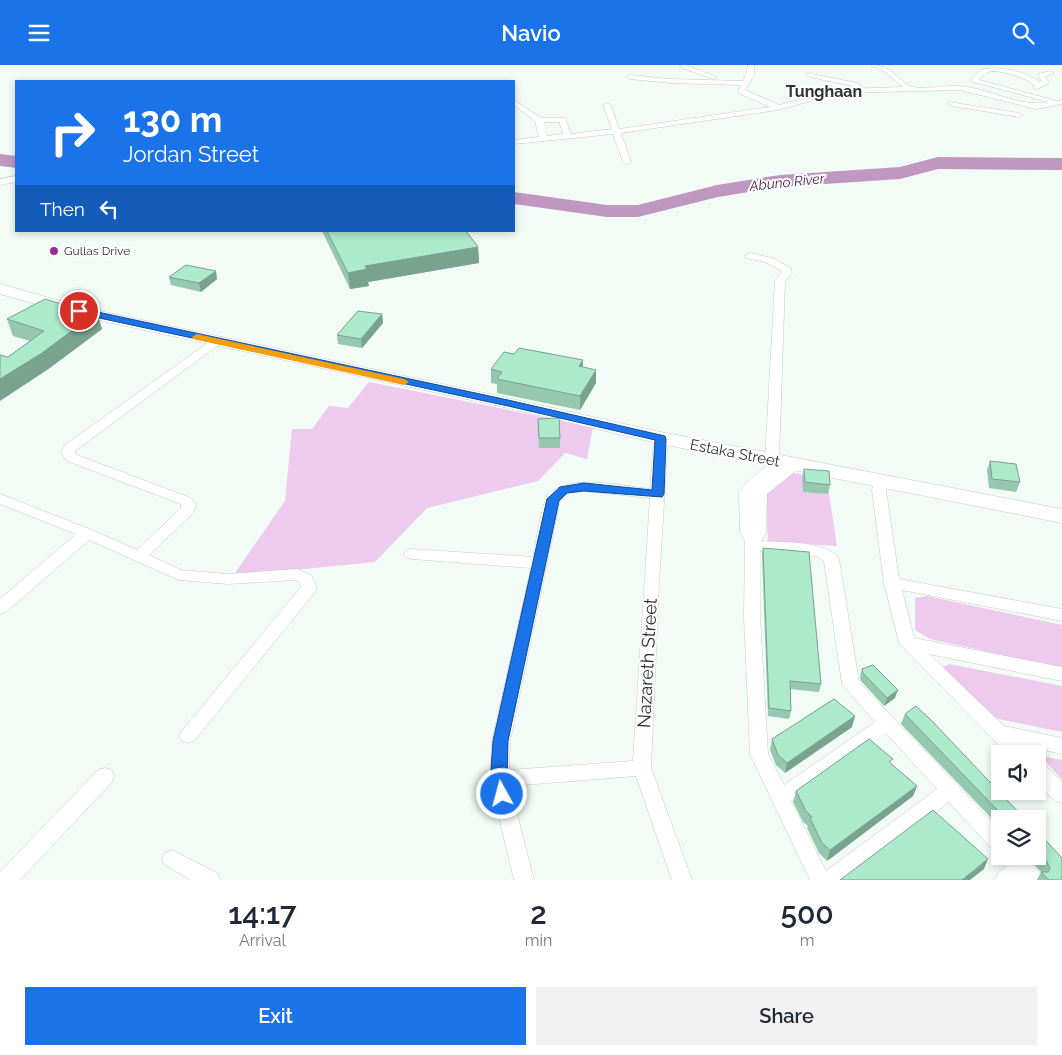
<!DOCTYPE html>
<html lang="en">
<head>
<meta charset="utf-8">
<style>
	body { margin:0; font-family:Raleway,sans-serif; background:#f2f2f3; color:#1f2937; height:100vh; display:flex; flex-direction:column; font-size:19px; white-space:nowrap }
	* { box-sizing:border-box; margin:0 }
	p { font-size:16px; color:#747a83 }
	.icon { flex:none; width:28px; height:28px; fill:none; stroke:currentColor; stroke-width:2; stroke-linecap:round; stroke-linejoin:round }
	.map { position:relative; height:815px; overflow:hidden }
	.details { display:flex; flex-direction:column; background:#fff; flex:1 }
	.details>* { flex:none }
	.top-card { position:absolute; left:15px; top:15px; width:500px; height:152px; border-radius:0px; box-shadow:0 2px 8px #0003; background:#1a73e8; color:#fff; overflow:hidden }
	.controls { position:absolute; left:991px; top:680px; display:grid; gap:10px }
	.controls a { display:grid; place-items:center; width:55px; height:55px; border-radius:0px; background:#fff; box-shadow:0 2px 8px #0003; font-size:25px }
	.pin { position:absolute; display:grid; place-items:center; width:42px; height:42px; color:#fff; margin:-21px; border:2px solid #fff; border-radius:50%; box-shadow:0 1px 5px #0007 }
	.me { position:absolute; width:55px; margin:-28px; rotate:353deg; stroke-linejoin:round; filter:drop-shadow(0 0 4px #0008) }
	.turn { display:flex; align-items:center; gap:18px; height:105px; padding:0 25px; font-size:22px }
	.turn .icon { width:65px; height:65px; stroke-width:2.5 }
	.turn b { display:block; font-size:35px; line-height:42px }
	.then { display:flex; align-items:center; height:48px; padding:0 25px; background:#0003; gap:10px; font-size:19px }
	.eta { display:flex; justify-content:space-evenly; align-items:center; height:85px; text-align:center }
	.eta b { font-size:30px; font-weight:600; line-height:35px }
	.action { display:flex; gap:10px; margin-top:auto; padding:10px 25px }
	.action a { flex:1; height:58px; border-radius:0px; background:#1a73e8; color:#fff; font-size:20px; font-weight:600; line-height:58px; text-align:center }
	.action a+a { background:#f2f2f3; color:#1f2937 }
	header { display:flex; justify-content:space-between; align-items:center; height:65px; padding:0 25px; background:#1a73e8; color:#fff; font-size:22px; font-weight:600 }
	.map>svg:first-child { display:block }
</style>
</head>
<body>
<header><svg class="icon" aria-label="menu" viewBox="0 0 24 24"><path d="M4 6h16M4 12h16M4 18h16"/></svg>Navio<svg class="icon" aria-label="search" viewBox="0 0 24 24"><circle cx="10" cy="10" r="6"/><path d="M15 15l6 6"/></svg></header>
<div class="map">
<svg width="1062" height="815" viewBox="0 0 1062 815">
	<rect width="100%" height="100%" fill="#f2fbf6"/>
	<path fill="#edcaee" d="M369,317l224,45 -6,32 -22,-6 -27,28 -111,27 -52,54 -142,14 52,-75 7,-72h20l17,-23 19,2z
		M793,408l32,4 2,4 10,65 -69,-4 -2,-47z
		M927,531l135,29v43l-132,-29 -15,-9v-32z
		M949,599l113,22v46l-68,-14 -52,-50z
		M1041,691l21,4v20z"/>
	<g fill="none" stroke-linecap="round" stroke-linejoin="round">
		<path fill="#bf97c0" fill-rule="evenodd" d="M0,89l16,2v12l-16,-2z
			M938,92l124,1v12l-124,-1 -38,10 -120,8 -62,10 -80,20h-31l-93,-13v-12l93,13h31l79,-20 63,-10 120,-8z"/>
		<defs>
			<path id="street" d="M680,0h6l31,12 -4,2 -31,-11z
				M748,0h6v10l-9,15 34,15 62,-16 62,-2 -18,-15 -14,-7c24,0 28,19 42,22 15,3 32,-2 46,-1 30,2 60,22 90,16l-79,-21c4,-4 7,-9 12,-11 14,-5 47,2 57,12l2,-1 -3,-7 12,-3 4,2 -9,4 4,5 -1,2 -11,5h-3v-4c-7,-7 -30,-14 -42,-14 -6,1 -9,5 -13,9l78,21 5,-1v4l-26,5 -76,-19 -119,3 -63,17 -157,23 10,29 -4,3 -4,-3 -10,-28 -99,10v-4l25,-3 -4,-16 -21,-16v-5l27,18h24l6,16 41,-5 -9,-24 4,-2 4,2 8,24 151,-22 -32,-14 3,-8 -71,-2 -40,-4 -4,-2 4,-2 40,4 73,2 3,-6zM544,57h15l4,12 -16,2z
				M807,8l50,10 4,2 -4,2 -47,-10 -4,-2z
				M949,37l70,11 4,2 -4,2 -67,-11 -4,-2z
				M16,111v6l-16,3v-6z
				M750,188l22,5 19,10 1,5 -7,8 -6,177 7,1 2,3 -4,4 12,-5 7,4 -36,29 -1,39 -5,8c20,2 66,-1 78,18l20,123 141,148v23l-7,-3 -44,-48 -103,78h-36l-60,-126 -6,-137 1,-76 -5,-10 -1,-38 8,-11 22,-18 -4,-3 10,-181 7,-8 -1,-2 -16,-8 -19,-4 -1,-2zM760,486l56,5 8,5 18,123 33,38 -91,63 -16,-31 -8,-137zM886,668l51,56 -111,82 -35,-70z
				M217,273l6,3 -2,2 -145,107 -1,3 2,2 114,43 5,7 -3,8 -44,42 32,15 47,4 69,-5 14,6 6,13 -2,4 -121,149 -6,2 -6,-2 -3,-5 3,-5 119,-144 -2,-5 -4,-2 -67,4 -49,-4 -90,-40 -83,72 -6,2v-15l76,-65 -76,-30v-10l92,36 45,20 44,-42v-4l-114,-43 -6,-8 4,-8 148,-106z
				M661,369l7,4 -9,144 -8,186 41,112h-20l-36,-104 -126,10 24,94h-20l-24,-101 2,-38 39,-173 -119,-9 -5,-1 -3,-4 3,-4 5,-1 121,8c3,-13 8,-50 14,-60 16,-25 78,-11 103,-8l4,-51zM584,426l66,7 -17,263 -124,9 1,-29 50,-240 8,-8z
				M880,412l5,1 2,3 -1,9 13,89 163,30v12l-160,-31 12,48 148,29v14l-133,-27 75,72 58,12v16l-39,-9 6,9h-21l-109,-111 -15,-60 -12,-93 3,-12z
				M1038,698l7,2 17,18v20l-7,-2 -17,-18z
				M105,703l7,2 2,6 -2,6 -92,98h-20v-8l98,-102z
				M172,785l45,23 3,7h-29l-26,-15 -3,-6 3,-6z
				M1001,791h23l16,17 3,7h-48l3,-7 9,-7z"/>
			<path id="secondary" d="M0,219l81,23 427,91 153,34 401,77v14l-401,-79 -153,-36 -429,-92 -79,-22z"/>
		</defs>
		<use href="#street" stroke="#c4ccc8" stroke-width="1"/>
		<use href="#secondary" stroke="#c4ccc8" stroke-width="1"/>
		<use href="#street" fill="#fff" fill-rule="evenodd"/>
		<use href="#secondary" fill="#fff" fill-rule="evenodd"/>
	</g>
	<path fill="#95c8af" d="M322,166h144l12,16 1,16 -111,19 1,4 -19,3z
		M169,212l48,2 -16,13 -30,-7z
		M382,249l1,9 -21,25 -24,-4 -1,-9z
		M7,254l95,10 -55,41 -39,-13 22,-16 -17,-5z
		M514,289l69,6v7l13,16 -16,27 -83,-17v-9l-6,-1v-14z
		M538,354l22,19v10h-21z
		M990,396l30,21 -4,10 -27,-4 -2,-18z
		M804,404l26,16 -2,9 -25,-2 -1,-14z
		M763,483l58,136 -2,8 -29,-3 1,22 -2,8 -21,-3 -6,-160z
		M862,604l33,29 -11,8 -23,-25 -1,-4z
		M905,649l120,105h-25v8l-99,-103z
		M852,662l-67,46 -9,-8 -6,-15 2,-11z
		M891,699l26,22 -4,10 -86,65 -8,-8 -12,-25 1,-2 -5,-4 -10,-20 3,-11z
		M1038,767l24,48h-25l4,-8 -14,-16h11z"/>
	<path fill="#79a38e" d="M478,182l1,16 -111,19 1,4 -19,3 -2,-16 17,-7z
		M216,206l1,8 -16,13 -2,-9z
		M97,247l5,17 -55,41 -47,31v-22z
		M382,249l1,9 -21,25 -1,-9z
		M583,295l-1,14 -3,-8z
		M596,305v13l-16,27v-14z
		M898,625l-3,8 -11,8 3,-8z
		M855,651l-3,11 -67,46 2,-10z
		M917,721l-4,10 -86,65 3,-11z
		M988,794l-4,10 -14,11h-8z"/>
	<path fill="#ade9cb" stroke="#79a38e" d="M327,166h139l12,16 -113,19 2,3 -19,4z
		M186,200l30,6 -17,12 -30,-6z
		M45,234l27,8 25,5 -55,41 -42,26v-24l8,2 36,-26 -37,-12z
		M358,246l24,3 -21,25 -24,-4z
		M519,283l64,12 -4,6 17,4 -16,26 -83,-17 5,-7 -11,-3 13,-17 10,2z
		M559,353l1,20h-21l-1,-19z
		M990,396l26,3 4,18 -28,-3z
		M804,404l25,2 1,14 -25,-3z
		M763,483l46,4 12,132 -31,-3 1,30 -22,-3z
		M873,600l25,25 -11,8 -24,-25 -1,-4z
		M834,634l21,17 -68,47 -9,-8 -6,-16z
		M916,641l15,14 94,99h-19l-101,-105z
		M869,674l24,20 -4,3 28,24 -87,64 -8,-7 -12,-25 2,-1 -6,-6 -10,-20z
		M933,745l55,49 -26,21h-122z
		M1038,767l24,26v22h-13l-8,-8h7l2,-3 -3,-7 -9,-10z"/>
	<path fill="#1a73e8" stroke="#114b97" d="M79,243l429,92 157,36 1,3 -2,55 -2,3 -78,-6 -17,2 -8,8 -51,240 -1,38 3,15 -2,5 -6,2 -5,-2c-9,-18 -5,-39 -4,-58l54,-242 13,-12 24,-4 68,7 3,-50 -147,-34 -432,-93v-4z"/>
	<path fill="#f59e0b" d="M197,269l207,45 5,3 -5,3 -211,-46 -1,-2z"/>
	<circle fill="#912f97" stroke="#fff" stroke-width="2" cx="54" cy="186" r="5"/>
	<g text-anchor="middle" dominant-baseline="central" stroke-width="4" stroke-linejoin="round" paint-order="stroke">
		<g font-size="12" fill="#2e312f" stroke="#fff" text-anchor="start">
			<text x="64" y="186">Gullas Drive</text>
		</g>
		<g font-size="14" font-style="italic" fill="#49194d" stroke="#fff">
			<text transform="translate(787 117) rotate(-6)">Abuno River</text>
		</g>
		<g font-size="15" fill="#2e312f" stroke="#fff">
			<text transform="translate(735 388) rotate(11)">Estaka Street</text>
		</g>
		<g font-size="16" font-weight="bold" fill="#2e312f" stroke="#fff">
			<text x="824" y="26">Tunghaan</text>
		</g>
		<g font-size="18" fill="#2e312f" stroke="#fff">
			<text transform="translate(647 598) rotate(-87)">Nazareth Street</text>
		</g>
	</g>
</svg>
<div class="controls">
<a><svg class="icon" aria-label="sound" viewBox="0 0 24 24"><path d="M4 9h4l5-4v14l-5-4H4zM17 9q2 3 0 6"/></svg></a>
<a><svg class="icon" aria-label="layers" viewBox="0 0 24 24"><path d="M12 4l9 5-9 5-9-5zM3 14l9 5 9-5"/></svg></a>
</div>
<div class="pin" style="left:79px;top:246px;background:#d93025"><svg class="icon" aria-label="arrive" viewBox="0 0 24 24"><path d="M6 21V4h12l-3 4 3 4H6"/></svg></div>
<svg class="me" style="left:502px;top:729px" viewBox="-20 -20 40 40"><circle r="17" fill="#1a73e8" stroke="#fff" stroke-width="3"/><path d="M0-11L8 9 0 5-8 9z" fill="#fff"/></svg>
<div class="top-card">
<div class="turn"><svg class="icon" aria-label="right" viewBox="0 0 24 24"><path d="M7 20v-9h11M14 6l5 5-5 5"/></svg><div><b>130 m</b>Jordan Street</div></div>
<div class="then">Then<svg class="icon" aria-label="left" viewBox="0 0 24 24"><path d="M17 20v-9H6M10 6l-5 5 5 5"/></svg></div>
</div>
</div>
<section class="details">
<div class="eta">
<div><b>14:17</b><p>Arrival</p></div>
<div><b>2</b><p>min</p></div>
<div><b>500</b><p>m</p></div>
</div>
<div class="action"><a>Exit</a><a>Share</a></div>
</section>
</body>
</html>
